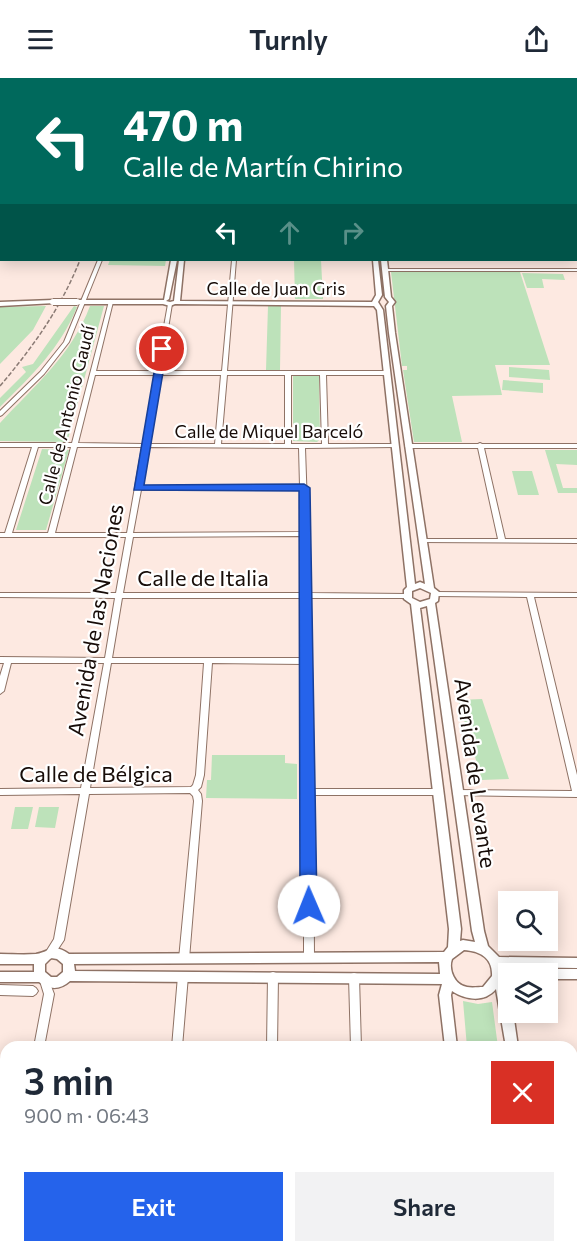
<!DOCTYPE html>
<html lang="en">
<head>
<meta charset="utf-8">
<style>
	body { margin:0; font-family:Commissioner,sans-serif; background:#f2f2f3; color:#1f2937; height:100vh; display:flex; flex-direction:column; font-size:22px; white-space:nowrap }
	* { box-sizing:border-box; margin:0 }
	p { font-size:20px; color:#747a83 }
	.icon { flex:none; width:33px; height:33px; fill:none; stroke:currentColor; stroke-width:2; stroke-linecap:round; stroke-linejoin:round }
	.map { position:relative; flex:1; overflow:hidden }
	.panel { position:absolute; left:0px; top:963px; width:578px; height:212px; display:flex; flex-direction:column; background:#fff; border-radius:18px 18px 0 0; box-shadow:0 3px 15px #0003 }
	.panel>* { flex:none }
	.hud { position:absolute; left:0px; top:0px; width:578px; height:183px; box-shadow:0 3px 15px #0003; background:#00695c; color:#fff; overflow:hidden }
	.buttons { position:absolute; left:498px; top:813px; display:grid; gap:12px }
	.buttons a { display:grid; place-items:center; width:60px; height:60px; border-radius:0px; background:#fff; box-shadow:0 3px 15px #0003; font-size:30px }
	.pin { position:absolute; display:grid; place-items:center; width:51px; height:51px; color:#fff; margin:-26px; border:3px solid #fff; border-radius:50%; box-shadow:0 2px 6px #0007 }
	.me { position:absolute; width:66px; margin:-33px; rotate:359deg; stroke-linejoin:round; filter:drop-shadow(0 0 4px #0008) }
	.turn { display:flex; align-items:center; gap:21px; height:126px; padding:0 24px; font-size:27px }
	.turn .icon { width:78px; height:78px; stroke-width:2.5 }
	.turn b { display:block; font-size:42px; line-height:51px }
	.lanes { display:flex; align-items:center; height:57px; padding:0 24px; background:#0003; justify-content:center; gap:30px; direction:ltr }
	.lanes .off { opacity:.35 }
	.round { display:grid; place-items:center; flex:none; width:63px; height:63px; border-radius:0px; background:#f2f2f3 }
	.head { display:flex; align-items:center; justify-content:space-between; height:102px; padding:0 24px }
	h1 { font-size:36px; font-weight:600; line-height:45px }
	.action { display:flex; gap:12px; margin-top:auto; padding:12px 24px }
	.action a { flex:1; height:69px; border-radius:0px; background:#2563eb; color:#fff; font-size:24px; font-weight:600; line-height:69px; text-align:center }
	.action a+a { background:#f2f2f3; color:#1f2937 }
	header { display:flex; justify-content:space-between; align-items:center; height:78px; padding:0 24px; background:#fff; font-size:27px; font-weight:600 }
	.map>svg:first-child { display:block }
</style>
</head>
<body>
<header><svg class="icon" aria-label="menu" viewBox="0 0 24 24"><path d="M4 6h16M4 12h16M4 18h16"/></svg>Turnly<svg class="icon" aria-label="share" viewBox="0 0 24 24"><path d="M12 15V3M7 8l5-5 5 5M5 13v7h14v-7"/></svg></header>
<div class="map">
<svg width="577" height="1174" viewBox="0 0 577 1174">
	<rect width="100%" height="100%" fill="#fde9e1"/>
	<path fill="#bde2ba" d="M110,182h56l-1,6 -57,-1z
		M294,182h27l2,39h-28z
		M391,194h129l30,93h-55l7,30 -50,1 10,46h-48l-11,-72h4v-4h-5z
		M522,195l41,1 2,6 -23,-1 2,9h-17z
		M46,228l-13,24 -33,34v-57z
		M74,228l3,1c-17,42 -46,69 -77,100v-9l26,-26 -4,-5 11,-3z
		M90,228h14l-33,122 -4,3 3,1 -3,10 -67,-1v-18c35,-38 71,-67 90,-117z
		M268,228h13l-1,64h-14z
		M509,289l40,3 1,10 -41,-3z
		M293,298h26l1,63 -3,3 -24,-1z
		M503,302l40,3v10l-41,-3z
		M42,371l27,1 -23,80h-30z
		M545,372h32v15l-21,-1 7,24h14v5h-19z
		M512,393h20l7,24h-21z
		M482,621l27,80 -27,1 -24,-80z
		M212,677h73v8l12,1v35l-91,-1 1,-18h4z
		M15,729h18l-5,22h-17z
		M39,729h20l-4,21 -20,-1z
		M463,923l15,3 14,-2 6,45h-31z
		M22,1169l306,-1v5l-307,1z"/>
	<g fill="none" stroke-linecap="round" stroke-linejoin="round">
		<defs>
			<path id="minor" d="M47,0h4l-1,2h-3z
				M205,0h4v2h-4z
				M437,0h4v2h-4z
				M523,0h4v2h-3z
				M0,3h2v2h-2z
				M576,3h1v2h-1z
				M0,62h2v2h-2z
				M576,113h1v4h-1z
				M576,162h1v2h-1z
				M98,182h4l-33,82 -25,32 -42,41 -2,1v-5l40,-39 24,-30z
				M232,182h4l-9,111h159l3,2 -3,2h-60l2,69h66l2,1v2l-91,1 5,145 96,1 4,2 -4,2h-96l2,63 1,128h126l3,1 1,2 -1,2 -3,1h-126l1,163 -2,3 -3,1 -3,-1 -2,-3v-164l-1,-2 1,-2v-126l-92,-1 -8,112 -3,12 -3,3 3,4 1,7 -13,158 -2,3 -3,1 -3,-1 -2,-3 15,-158 -1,-5 -3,-3 -101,1 -25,146 -12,18 -3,1 -3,-1 -2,-3 10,-16 26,-145 -80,1v-6l81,-1 23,-125h-93l-7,28 -4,3v-18l4,-13h-4v-6l105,1 10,-60 -115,-1v-4h116l10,-56h-126v-4h5l27,-86h-32v-4h72l37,-142 4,1 -17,69h60l12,-67 2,-1 2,1 -11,67h61zM95,297h60l-12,69 -65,-1zM160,297h61l-6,69h-66zM227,297h58v69h-64zM291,297h29l2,69h-31zM38,369h33l-23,86h-36zM77,369h65l-15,86h-72zM148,369l151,1 1,38h-159zM141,412h159l1,42 -168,1zM301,458l2,57h-180l10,-56zM122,520h181l1,60h-192zM111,585h93l-8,112 -3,10 -2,2 -101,1z
				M383,191h194v2h-192l-2,-1z
				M480,365l2,1h95v4h-93l21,91h72v4l-157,-1 -1,-1 3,-2h76l-20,-91h-70l-3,-2 3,-2h70z
				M434,514l143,1v4h-43l43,178v22l-123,-2 -1,-2 1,-2 3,-1 115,1 -45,-194 -91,-1 -3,-2z
				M183,894l3,1 2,3 -6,71h-10l6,-71 2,-3z
				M273,894l3,1 2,3 -1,71h-10l1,-71 2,-3z
				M354,895l3,1 2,3 2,70h-10l-2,-70 2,-3z
				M45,899l3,1 6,16 -10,53h-10l10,-53 -4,-13 2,-3z
				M0,907l33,1 3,2 2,3 -2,3 -3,2 -33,-1z
				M572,1121h5v12l-5,-1z
				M6,1161v7h6l-1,6h-11v-7l2,-4z
				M330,1168h12v6h-12z"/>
			<path id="tertiary" d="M358,0h4v2h-4z
				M364,0h4l1,2h-4z
				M2,74v5h-2v-4z
				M0,84h2v5h-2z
				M171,182h6l-8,39 -3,2 4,1 4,-1 5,-41h5l-4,41 192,1 4,-7 -3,-35h5l4,35 -4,7 5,8 32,274 5,-2 5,2 -36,-251 -3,-27 3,-4 -4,-5 -4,-37h6l4,37 4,5 -3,4 3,27 39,255 5,4 -1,9 -3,2 49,328 4,15 11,11 78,1v10l-74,-1 1,11 4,13v21h5l5,35h-12l-10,-58c-12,14 -30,11 -44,2l-1,4 6,52h-12l-6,-52 3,-11 -372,-3c-10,9 -20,9 -31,1h-39v-10h34v-8h-34v-10c12,0 24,1 36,0 14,-2 16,-12 33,0l375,-2 4,-5 1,-18 -38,-325 -7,-5v-9l3,-3 -30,-277 -3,-4 -199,-2 -5,2 -7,-2h-86l-3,-2 3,-2h87zM420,510l11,5 -1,6 -10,3 -8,-4v-7zM427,528l45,325 3,11 -12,-2 -3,1 1,-12 -41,-321zM464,872c16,1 29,8 28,26l-9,11c-4,0 -11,1 -16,0 -12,-2 -19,-17 -15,-28zM51,880l6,1 6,5v8l-6,5h-6l-6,-5v-8zM439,884l1,12 -365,-3 -1,-7z
				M53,222l3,2 -1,1 -55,3v-4z
				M548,891h29v10h-29v-5h-6l2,-4z
				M466,1168h14l1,6h-14z
				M538,1168h14v6h-14z"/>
			<path id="secondary" d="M0,44h2v4h-2z
				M576,46h1v4h-1z"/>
		</defs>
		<use href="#minor" stroke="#8e7265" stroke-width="2"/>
		<use href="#tertiary" stroke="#8e7265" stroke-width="3"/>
		<use href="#secondary" stroke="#8e7265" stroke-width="4"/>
		<use href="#minor" fill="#fff" fill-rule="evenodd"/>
		<use href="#tertiary" fill="#fff" fill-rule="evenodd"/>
		<use href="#secondary" fill="#fff" fill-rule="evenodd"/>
		<path stroke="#8a7a74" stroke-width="1.5" stroke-dasharray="4.5 2" stroke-linecap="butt" d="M0,308c33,-39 61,-78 80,-126"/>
		<defs>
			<path id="tertiary-bridge" d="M53,224h24"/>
		</defs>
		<use href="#tertiary-bridge" stroke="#8e7265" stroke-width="8" stroke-linecap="butt"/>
		<use href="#tertiary-bridge" stroke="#fff" stroke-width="6"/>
	</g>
	<path fill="#2563eb" stroke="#184099" stroke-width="1.5" d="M162,268l5,3 -23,136 160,-1 6,4 7,418 -3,5 -5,2 -6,-2 -3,-5 -1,-415 -165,-1 24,-141z"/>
	<g text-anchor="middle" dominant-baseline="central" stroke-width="4.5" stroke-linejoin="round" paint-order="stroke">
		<g font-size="18" fill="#170c08" stroke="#fff">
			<text x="276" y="210">Calle de Juan Gris</text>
			<text transform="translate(66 337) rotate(-76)">Calle de Antonio Gaudí</text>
			<text x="269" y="353">Calle de Miquel Barceló</text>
		</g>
		<g font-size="22" fill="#170c08" stroke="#fff">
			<text x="203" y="499">Calle de Italia</text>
			<text transform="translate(95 542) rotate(-80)">Avenida de las Naciones</text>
			<text x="96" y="695">Calle de Bélgica</text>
			<text transform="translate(476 695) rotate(82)">Avenida de Levante</text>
		</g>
	</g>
</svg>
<div class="buttons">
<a><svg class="icon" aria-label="search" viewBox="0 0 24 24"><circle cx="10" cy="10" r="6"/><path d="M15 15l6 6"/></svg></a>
<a><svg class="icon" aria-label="layers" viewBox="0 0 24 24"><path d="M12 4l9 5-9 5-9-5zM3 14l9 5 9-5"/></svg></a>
</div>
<div class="pin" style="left:162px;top:271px;background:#d93025"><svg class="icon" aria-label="arrive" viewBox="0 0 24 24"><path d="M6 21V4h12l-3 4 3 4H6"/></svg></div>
<svg class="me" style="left:309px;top:828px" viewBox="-20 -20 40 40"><circle r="19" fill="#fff"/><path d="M0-13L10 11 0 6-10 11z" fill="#2563eb"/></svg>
<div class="hud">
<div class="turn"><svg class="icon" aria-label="left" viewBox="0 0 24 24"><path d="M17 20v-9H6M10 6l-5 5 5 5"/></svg><div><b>470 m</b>Calle de Martín Chirino</div></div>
<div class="lanes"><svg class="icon" aria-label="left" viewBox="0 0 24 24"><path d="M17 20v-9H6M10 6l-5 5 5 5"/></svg><svg class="icon off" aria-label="ahead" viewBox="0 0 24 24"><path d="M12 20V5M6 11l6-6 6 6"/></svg><svg class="icon off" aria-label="right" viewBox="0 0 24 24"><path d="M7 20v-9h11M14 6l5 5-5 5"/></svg></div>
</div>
<section class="panel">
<div class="head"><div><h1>3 min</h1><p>900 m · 06:43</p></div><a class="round" style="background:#d93025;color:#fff"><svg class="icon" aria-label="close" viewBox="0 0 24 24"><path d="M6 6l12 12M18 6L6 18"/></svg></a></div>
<div class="action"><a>Exit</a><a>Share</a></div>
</section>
</div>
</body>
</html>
